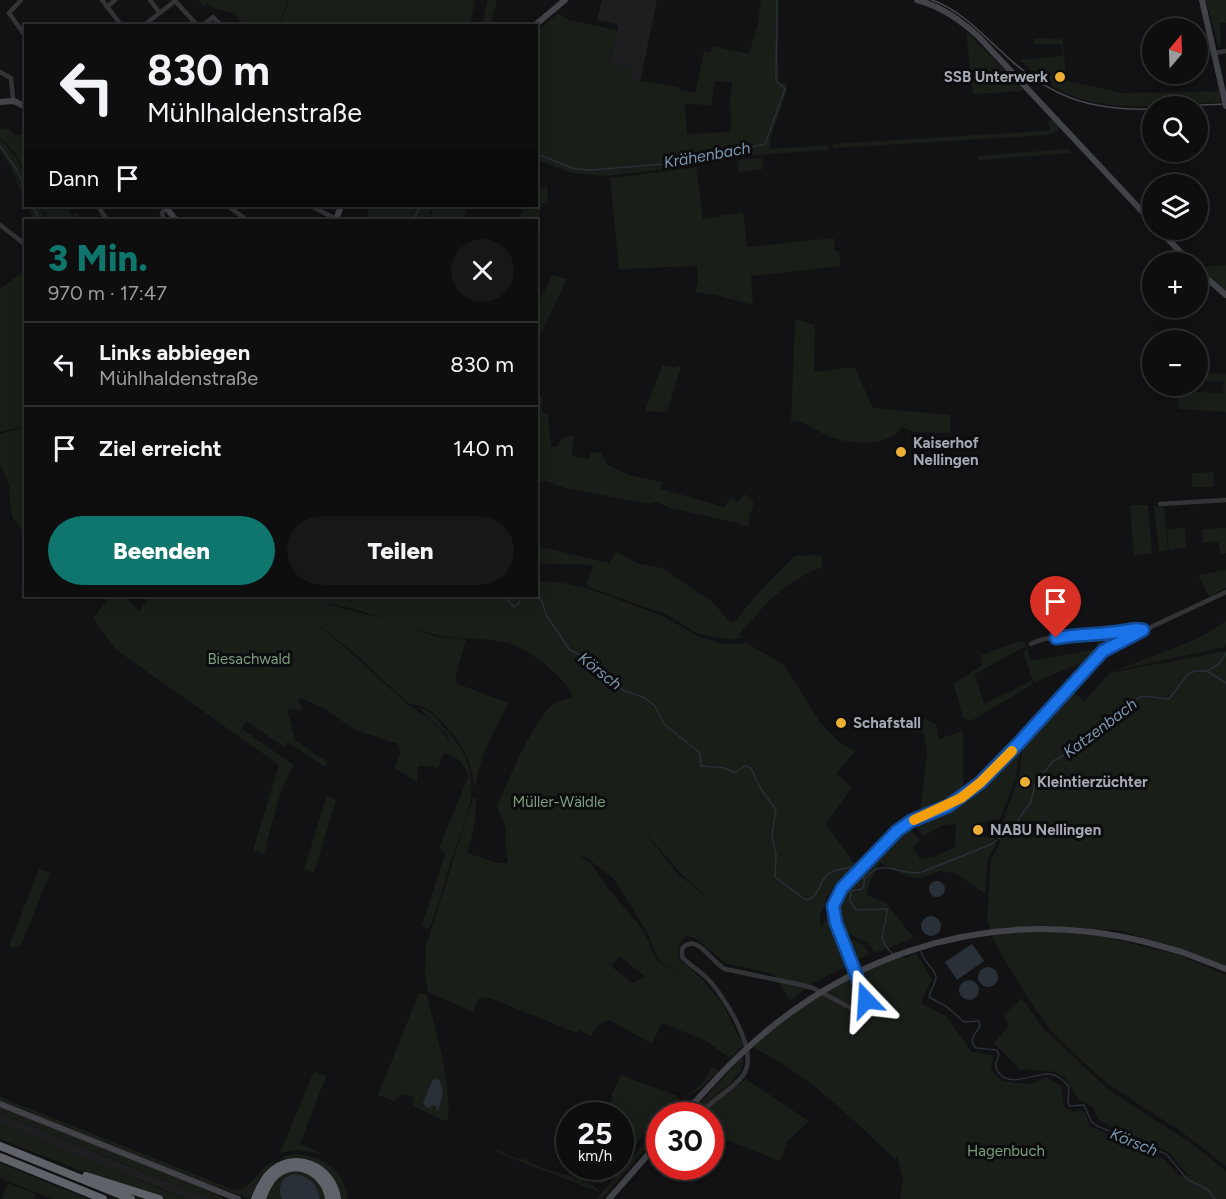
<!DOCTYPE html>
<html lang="de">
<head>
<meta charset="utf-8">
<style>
	body { margin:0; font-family:Figtree,sans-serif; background:#171718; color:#f1f3f6; height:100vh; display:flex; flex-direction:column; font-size:22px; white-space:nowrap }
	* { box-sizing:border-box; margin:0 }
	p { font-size:20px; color:#9b9c9e }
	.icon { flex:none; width:33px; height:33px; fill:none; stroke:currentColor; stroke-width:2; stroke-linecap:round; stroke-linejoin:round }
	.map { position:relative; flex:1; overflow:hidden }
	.details { position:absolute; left:24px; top:219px; width:514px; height:378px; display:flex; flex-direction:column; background:#0e0e0f; border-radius:0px; box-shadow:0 3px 15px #0003,0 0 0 2px #2e2e2f }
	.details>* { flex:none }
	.guide { position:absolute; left:24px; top:24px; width:514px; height:183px; border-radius:0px; box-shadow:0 3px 15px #0003,0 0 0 2px #2e2e2f; background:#0e0e0f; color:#f1f3f6; overflow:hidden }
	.needle { width:39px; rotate:19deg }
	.controls { position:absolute; left:1142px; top:18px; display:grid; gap:12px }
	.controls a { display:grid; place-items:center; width:66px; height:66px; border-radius:50%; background:#0e0e0f; box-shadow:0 3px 15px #0003,0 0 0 2px #2e2e2f; font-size:30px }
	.speed { position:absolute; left:556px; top:1102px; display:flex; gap:12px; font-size:30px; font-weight:700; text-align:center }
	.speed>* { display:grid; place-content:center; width:78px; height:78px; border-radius:50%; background:#0e0e0f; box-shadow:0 3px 15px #0003,0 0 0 2px #2e2e2f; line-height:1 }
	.speed small { font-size:15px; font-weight:400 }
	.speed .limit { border:9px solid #d22; background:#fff; color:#111 }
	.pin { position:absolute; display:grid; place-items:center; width:51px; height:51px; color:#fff; margin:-62px -26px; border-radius:50% 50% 50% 0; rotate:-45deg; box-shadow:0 0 6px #0007 }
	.pin .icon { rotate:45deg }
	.me { position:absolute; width:66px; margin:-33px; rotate:340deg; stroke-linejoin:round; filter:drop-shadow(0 0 4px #0008) }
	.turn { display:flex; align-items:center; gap:21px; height:126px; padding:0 24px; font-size:27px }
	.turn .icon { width:78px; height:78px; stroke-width:2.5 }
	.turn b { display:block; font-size:42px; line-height:51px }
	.then { display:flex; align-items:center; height:57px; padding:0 24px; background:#0003; gap:12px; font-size:22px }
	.round { display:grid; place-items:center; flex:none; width:63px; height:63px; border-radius:32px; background:#171718 }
	.headline { display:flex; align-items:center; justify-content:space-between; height:102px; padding:0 24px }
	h1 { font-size:36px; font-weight:800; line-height:45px; color:#0f766e }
	.cta { display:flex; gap:12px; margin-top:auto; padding:12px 24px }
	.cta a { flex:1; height:69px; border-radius:36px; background:#0f766e; color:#fff; font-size:24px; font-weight:800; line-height:69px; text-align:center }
	.cta a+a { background:#171718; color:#f1f3f6 }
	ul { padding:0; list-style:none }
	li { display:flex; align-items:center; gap:18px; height:84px; padding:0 24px; border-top:2px solid #2e2e2f }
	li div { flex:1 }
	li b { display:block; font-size:22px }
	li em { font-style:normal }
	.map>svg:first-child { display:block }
</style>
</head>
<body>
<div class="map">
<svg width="1226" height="1199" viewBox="0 0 1226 1199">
	<rect width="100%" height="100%" fill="#121214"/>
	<path fill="#1e1e20" d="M602,0h55l-17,82h-10l1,-14 -22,-3 9,-38 -1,-3 -20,-4z
		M0,1113l109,45 102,41h-23l-111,-44 -77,-32z"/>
	<path fill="#191e19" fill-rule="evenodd" d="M198,0h90l-9,25 -33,1 -13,-13 -20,-5 -6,-5 -3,3z
		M289,0h186l-5,25h-190z
		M488,0h9l-6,25h-9z
		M761,0h18l-1,53 1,28 2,2h5l1,7 -17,50v9l59,-4 -2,5 -88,6 -54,11 -81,9 -32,-3 -35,-13v-129l19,-16 4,-1 9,6 48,10 -8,34 22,4v13l20,1 28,5v3l16,3 9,-42 7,2 1,-7 37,8 9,-31zM715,81l17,1 -2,18 1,32 -44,2 -2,-30 26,1z
		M1206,0h20v23h-6l1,26 -3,-4z
		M966,31l58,60 -51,3z
		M1034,38l28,1 5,42 56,12 96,-2 2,11c-54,2 -119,15 -168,-16 -12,-7 -23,-18 -33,-26l43,-4 -2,-12h-26z
		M1052,119l7,8 -2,5 -9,3 -214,13 -2,-4 212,-13 6,-1 -2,-7z
		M0,126l3,3h6l6,6h7l3,8v28l-10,-18 -15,-15z
		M0,139l16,18 9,17v29l-14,-36 -11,-15z
		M1068,149l3,4 -92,7v-4z
		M762,158l1,11 -24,3 -1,-12z
		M696,167l7,52 40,-7 4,35 87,-9 1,13h4l2,15 -90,10 2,29 -38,-10 -20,-3 3,-10 -1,-16 -78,3 -9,-91z
		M547,185l1,18 -6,1 -5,22v-6h-20l8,-14h12v-13z
		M27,206h11l10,14h-14z
		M40,206h25l7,9 4,-2 6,7h-33z
		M369,206h64l-7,14h-59z
		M435,206h33l-5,14h-35z
		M1226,265v27l-27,-25z
		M25,270v156l-25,6v-143z
		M552,275l15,4 -30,63v-36z
		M795,319l20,6 -1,46c16,1 25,-4 41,-3l18,40 77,7v18l-35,-1 -13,-5c-14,21 -51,17 -71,10 -15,-5 -23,-16 -40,-16z
		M662,365l13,3 2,-2 4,1 -14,45 -22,-1z
		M1202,372l24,2v38l-47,-3 -2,-18 46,2 1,-11 -22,-2z
		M537,394l5,2v17l6,1 3,33h6l4,-8 13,-4 -2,21 17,3 2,-6 9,-1 8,13 21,10 33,7 -1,7 63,18 6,-9 8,4 7,-8 9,9 -5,14v7l-2,3 -10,-4 -67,-15 -14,-6 -8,2 -83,-16 -19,-7h-9z
		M25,427h1l-1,106 -12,-14 -3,-13 -1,-21 -9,-21v-30z
		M1214,472l-1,15h-21v-14z
		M1130,505h18l4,48 -18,3z
		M1154,506l10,1 4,43 -9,2z
		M1185,528l1,19 -17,3 -2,-21z
		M1226,528v25l-5,1 -3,-12 -15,1v-14z
		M537,546l72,17 7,-11 21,11 25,5 49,33 19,20 4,1 28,-33 33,-33 27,-1v12c-41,17 -53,34 -82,66l1,5 -8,2 -35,-6 -31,-19 -81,-29 7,-21 -56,-2z
		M1226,570v18l-17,9 -11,-22z
		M537,581l25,2 27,6 72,26 39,22 23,7h20l2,-2 39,23 36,57 19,20 16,9 -19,23 16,13 -26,37 30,42 -5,7 -9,3 -17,23 1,5 -6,11 1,16 9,-23 6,29 13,28 -36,18 -23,18 -16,-27 -47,-10 -32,-26 -8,-2 -8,9 -1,13 24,21 20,24 21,42 -13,13 -24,-17 -44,-18 -10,21 -43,-24 -11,5 -7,11 -13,-6 -1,3 -87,-35h-11l-6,14 -45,-20 -3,-18 1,-28 47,-148 3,1c0,20 -3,36 -9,54l31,10h10l-3,-20 1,-14 -9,-23c10,-23 38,-90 58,-103 5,-3 13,-4 18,-6 -6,-18 -39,-43 -57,-51 -24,-10 -53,-5 -78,-11 -39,-8 -77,-29 -116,-32l59,15 56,19 29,2 -11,41 3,4 50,19 -25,51 -9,36c-1,-28 -12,-47 -31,-67 -5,-5 -11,-12 -17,-15 -6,-4 -12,-2 -18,-5l-53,-49 -53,-42 52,43 53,49 24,16 16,17 2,7 -1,-8 -29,-28c10,0 19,12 25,19 47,49 23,86 5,141 -7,20 -11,43 -21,61l-6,-4 23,-71 -6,-6 30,-73 -10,-15 -15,-7 -6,15 -10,-2h-10l-1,16 -22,-14 6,-18 -3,-6 -45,-15 -26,-19 -26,-12 -3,3 5,6 -2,4 -12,-3 -1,5 7,27 32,22 -1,4h-2l-37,-24 -3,5 -38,-26 -4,8 52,36c-16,26 -22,60 -30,89l-11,-4 26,-85 -164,-116 -22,-31 17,-22h14l15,15 9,-12 -3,-3h392zM632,817l48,56 34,30 -36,-29zM577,855l10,3 27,21 32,51 12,29 33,25 -35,-25 -12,-28 -36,-43 -18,-26zM620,956l25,21 -13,6 -21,-17z
		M1226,621v23l-2,3 -110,24 83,-32z
		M1118,635l1,3 -20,12 -10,11 -16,5 -39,17 -11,-30 4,-4 4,12 65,-12 2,-11z
		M1017,642h8l1,4 -51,28 9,30 48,-24 1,4 -62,37 -8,-3 -9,-34 28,-19 -1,-10z
		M1226,651v316l-30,-13 -74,-23 -17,-2 12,11 62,15 47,20v191l-43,-33 -78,-51 -27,-25 -29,-29 -20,-28 -35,-58 -7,-23 4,-58 9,-20v-12l19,-53 4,-31 47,-55 15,11 24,-28z
		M923,718l13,6 3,15 24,-8v61l-43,22 7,-62 -4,-20h-11l-3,-11z
		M1016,751l4,3 -4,23 -16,42 -23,4 -6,5v6l5,3h19l1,8 -8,14 -3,35 -28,-20 -17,-3 -19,7h-9l-32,-15 -9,16 -5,16 20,8 28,35 -39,15 -8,-11 -26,-11c-1,-7 -6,-16 -4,-23 4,-23 53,-68 72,-81l11,13 -7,8 7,11 16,-3 19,-9 1,-23 -13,1 -19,11 -7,-7 1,-6 52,-27z
		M327,795l9,5 -22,73 -10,-4z
		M39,869l10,3v3l-28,70 -6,3 -6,-2z
		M843,936c12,4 21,7 27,18l-16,7z
		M916,952l16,28 -9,17 -1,7 24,12 26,36 20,3 1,3 -2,12 11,11 28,3 16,-7 15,9 3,21 8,5 8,-2 5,2 5,14 74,33 15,17h9l-20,-25 -21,-7 -31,-14 -18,-11 -5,-12 -14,-7 -13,-21 -10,-7 -37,-3 -25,-26 15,-18 -6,-10 19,-17 21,30 67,63 80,51 36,29v28h-326l3,-20 -6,-22 -2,2c-44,-41 -88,-86 -143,-112l24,-22 29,-21 86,-47 16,1z
		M419,993l8,2c8,36 25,88 21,124l-3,2 -28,-13 -5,-4 3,-7 -13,-3 -8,7 -16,-6z
		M744,1055l-3,16 -10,12 -19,15 -15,18h-9z
		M711,1067l8,3 -19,19 -16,9 -1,-1c12,-5 24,-18 28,-30z
		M314,1071l12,5 -26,68 21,9 -1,1 -21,-4 -19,3z
		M621,1075l54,20 4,4 -13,17h-6v6c-22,12 -23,26 -39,44v-50h-12l3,-22z
		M746,1079l63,42 -21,20 -8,20 -69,-27v-18h-7l11,-13z
		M0,1097l234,93c20,0 24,-25 41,-29l-15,16 -10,22 -58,-21 -192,-77z
		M0,1107l210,84 14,8h-13l-191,-78 -20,-8z
		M0,1123l163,67 25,9h-23l-74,-24 -91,-36z
		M644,1144l3,2 -5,7 -40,46h-6z
		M497,1150l23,10 3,-2c21,16 57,15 77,33l-1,1 -103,-40z
		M294,1154c28,1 51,16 54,45h-8l-3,-15 -8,-11 -50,-10 5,-7z
		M0,1163l88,36h-35l-53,-21z
		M583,1167h37c-16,18 -17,20 -40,11z
		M291,1170c22,3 28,8 35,29h-62l9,-18z
		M8,1183l28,11 -2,5h-32z"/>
	<path fill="#293037" d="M929 889a8 8 0 1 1 16 0a8 8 0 1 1-16 0Z
		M921 926a10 10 0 1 1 20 0a10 10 0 1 1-20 0Z
		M972,944l12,17 -27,19 -12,-18z
		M978 977a10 10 0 1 1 20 0a10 10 0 1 1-20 0Z
		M959 990a10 10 0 1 1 20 0a10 10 0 1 1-20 0Z
		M434,1079l6,1 3,13 -5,18 -3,-6 -8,3 -4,-5 9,-22z
		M293,1174c15,1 25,10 27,25h-38c-5,-11 -1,-21 11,-25z"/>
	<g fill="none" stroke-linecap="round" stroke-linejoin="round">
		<path stroke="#293037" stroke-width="1.5" d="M0,146l17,24 9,20
			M537,154l38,15 17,1 72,-6 13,-5 49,-6 39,-9 20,-55 -9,-8 1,-81
			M32,206l8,14
			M413,220l8,-14
			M504,596l10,11 5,-4 2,-7
			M535,596l7,5 4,14 24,35 20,10 33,30 22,8 10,8 10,19 35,28 1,13 24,2 10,5 10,-7 6,2 8,18 17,24 -4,25 4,20 -1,22 31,23c14,-3 13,-19 22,-26 7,-5 18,-6 25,-7 9,6 15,11 9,22l-11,2 -1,10 6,9 31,-1c1,17 -14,28 6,45
			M1207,671l19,12
			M865,878c19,-22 33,-1 57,-6l70,-28 9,-7 12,-10 18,-25 4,-18 18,-23 14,-7 3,-7 29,-18 8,-10 19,-15 17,-8 26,3 18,-24 8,-4h12l12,-7 7,-11
			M921,951c2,12 14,17 15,26 0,7 -6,13 -7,20l18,10 17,15 15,-1 1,5c-5,8 -12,15 -4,22l21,2 2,5c-3,7 -5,11 0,18 11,15 36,0 50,1 9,1 15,6 20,13l-1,15 2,4 14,-1 7,16 6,5 69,28 22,26 19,9 8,10"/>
		<path stroke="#333438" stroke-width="4.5" d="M21,0l-12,13 17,24
			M102,0l20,26
			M150,0l9,12
			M107,7l8,-7
			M143,26l32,-25 23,25
			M202,26l11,-9 9,9
			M1215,53l11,-2
			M0,72l11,6 2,22
			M98,206l9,14
			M228,206l19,14
			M311,206l25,13
			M164,220l-2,-7 4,-6
			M0,225l26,20
			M1160,504l66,-4
			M1031,644c20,-11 47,-6 70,-9 13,-1 29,-9 42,-5
			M700,1116c11,-18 33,-25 44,-42 15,-24 -20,-78 -37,-96 -8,-8 -18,-13 -25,-21v-8c14,-18 30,14 43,20l77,16 11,3 38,20 4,1 8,-2 3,-7 -1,-6 -26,-62 -5,-21v-10l5,-8 15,-18 43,-44 14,-10 37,-15 32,-23 39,-39 87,-96 120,-56"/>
		<path stroke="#414348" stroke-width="6" d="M917,0c24,6 43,20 61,36l174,186
			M1202,0l24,106
			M534,26l31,-26
			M0,102l14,-1 12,6
			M165,206l11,14
			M336,220l5,-14
			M1159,230l31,32
			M1197,270l29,25
			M1142,941l40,11 44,17
			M0,1104l238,95
			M682,1116l35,-38
			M609,1199l51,-58"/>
		<path stroke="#5f6269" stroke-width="8" d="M0,1146l131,53
			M0,1157l103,42
			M86,1176l73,23
			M255,1199c4,-9 7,-18 14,-25 24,-25 64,-8 68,25
			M262,1199c3,-9 7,-18 14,-24 22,-18 50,-1 53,24"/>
		<path stroke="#46484d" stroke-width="1.5" d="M932,0c28,10 48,32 70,52 45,44 87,59 150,57
			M1176,106l50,-2"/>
		<path stroke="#414348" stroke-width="6" d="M717,1078c111,-119 263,-175 425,-137"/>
	</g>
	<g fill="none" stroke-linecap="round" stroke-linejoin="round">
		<defs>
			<path id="route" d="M866,1000l-30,-77 -3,-17 9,-18 55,-57 14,-10 37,-15 32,-23 38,-39 85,-93 40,-21c-7,-2 -12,0 -19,1 -23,4 -45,3 -68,7"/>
		</defs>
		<use href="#route" stroke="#114b97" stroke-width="15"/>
		<use href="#route" stroke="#1a73e8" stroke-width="10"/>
		<path stroke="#f59e0b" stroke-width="10" d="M914,820l47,-22 19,-15 32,-32"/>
	</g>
	<g fill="#eaaf34" stroke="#0d0d0f" stroke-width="2">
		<circle cx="1060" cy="77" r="6"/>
		<circle cx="901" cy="452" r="6"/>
		<circle cx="841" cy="723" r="6"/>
		<circle cx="1025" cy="782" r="6"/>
		<circle cx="978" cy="830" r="6"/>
	</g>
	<g text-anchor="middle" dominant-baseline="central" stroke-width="6" stroke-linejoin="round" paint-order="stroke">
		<g font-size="15" font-weight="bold" fill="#a4a9b4" stroke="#0d0d0f" text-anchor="start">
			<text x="1048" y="77" text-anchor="end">SSB Unterwerk</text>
			<text x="913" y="443">Kaiserhof<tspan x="913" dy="17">Nellingen</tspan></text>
			<text x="853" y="723">Schafstall</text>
			<text x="1037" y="782">Kleintierzüchter</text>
			<text x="990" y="830">NABU Nellingen</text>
		</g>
		<g font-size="15" fill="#7c9e7e" stroke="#0d0d0f">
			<text x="249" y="659">Biesachwald</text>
			<text x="559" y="802">Müller-Wäldle</text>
			<text x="1006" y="1151">Hagenbuch</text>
		</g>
		<g font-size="16" font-style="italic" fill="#7c96ae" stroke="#0d0d0f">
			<text transform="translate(707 155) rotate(-10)">Krähenbach</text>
			<text transform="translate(600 671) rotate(38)">Körsch</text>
			<text transform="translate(1100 728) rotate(-37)">Katzenbach</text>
			<text transform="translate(1134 1142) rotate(22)">Körsch</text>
		</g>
	</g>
</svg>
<div class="controls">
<a><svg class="needle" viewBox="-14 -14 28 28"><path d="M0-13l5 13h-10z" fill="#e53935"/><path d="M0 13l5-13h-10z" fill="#9b9c9e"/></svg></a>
<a><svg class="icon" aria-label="search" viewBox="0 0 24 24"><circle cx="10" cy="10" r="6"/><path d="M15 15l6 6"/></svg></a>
<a><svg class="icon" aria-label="layers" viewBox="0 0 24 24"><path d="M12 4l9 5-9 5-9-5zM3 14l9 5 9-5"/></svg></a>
<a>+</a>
<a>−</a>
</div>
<div class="speed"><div>25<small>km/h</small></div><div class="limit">30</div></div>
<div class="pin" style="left:1056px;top:638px;background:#d93025"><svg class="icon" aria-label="arrive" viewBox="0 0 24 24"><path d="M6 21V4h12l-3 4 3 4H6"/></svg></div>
<svg class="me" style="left:866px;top:1000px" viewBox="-20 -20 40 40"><path d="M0-17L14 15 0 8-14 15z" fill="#1a73e8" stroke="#fff" stroke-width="4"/></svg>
<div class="guide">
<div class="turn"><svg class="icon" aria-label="left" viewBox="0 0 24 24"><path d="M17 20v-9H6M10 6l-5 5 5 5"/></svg><div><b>830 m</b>Mühlhaldenstraße</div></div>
<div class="then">Dann<svg class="icon" aria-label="arrive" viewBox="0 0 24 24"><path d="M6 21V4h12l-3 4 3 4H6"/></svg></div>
</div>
<section class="details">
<div class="headline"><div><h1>3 Min.</h1><p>970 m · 17:47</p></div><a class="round"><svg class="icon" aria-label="close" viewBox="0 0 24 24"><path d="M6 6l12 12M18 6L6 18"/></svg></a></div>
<ul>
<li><svg class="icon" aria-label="left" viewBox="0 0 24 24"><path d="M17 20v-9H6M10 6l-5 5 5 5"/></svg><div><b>Links abbiegen</b><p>Mühlhaldenstraße</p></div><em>830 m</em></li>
<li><svg class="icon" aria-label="arrive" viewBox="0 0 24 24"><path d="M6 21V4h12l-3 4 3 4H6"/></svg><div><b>Ziel erreicht</b></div><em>140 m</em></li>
</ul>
<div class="cta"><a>Beenden</a><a>Teilen</a></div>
</section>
</div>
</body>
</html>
